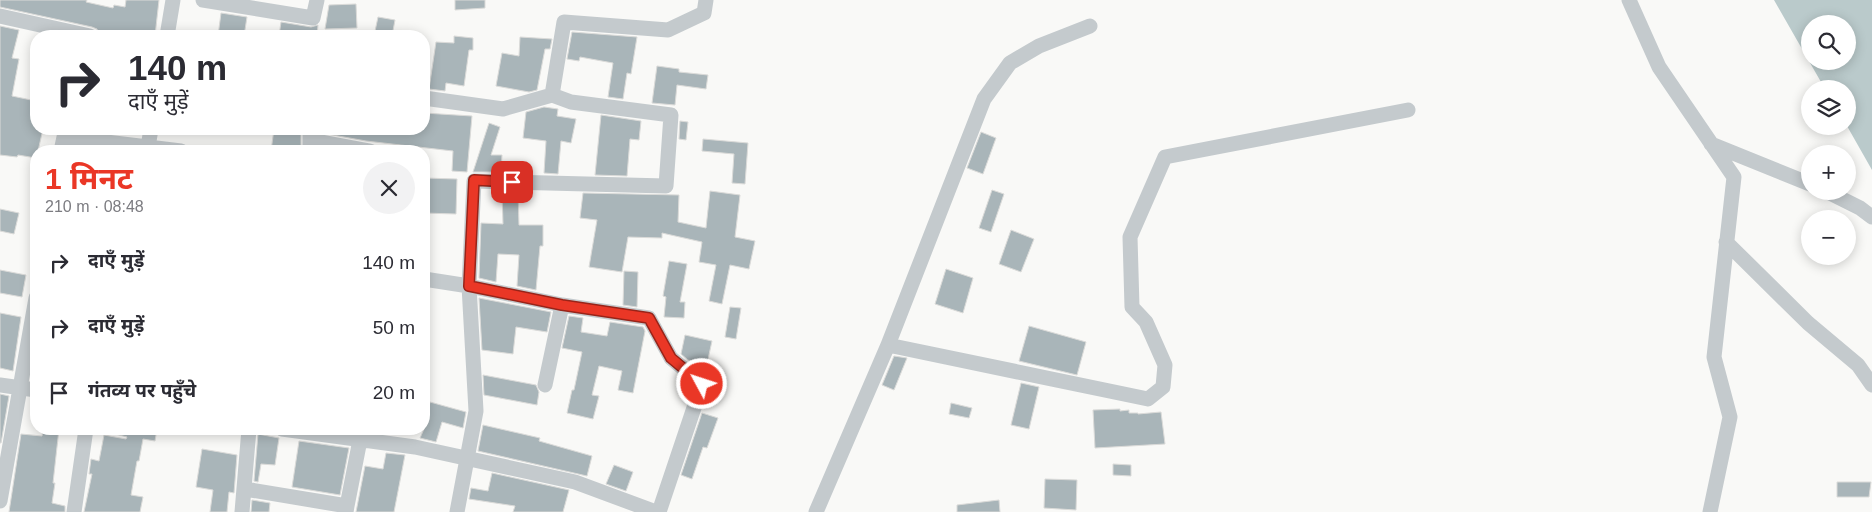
<!DOCTYPE html>
<html lang="hi">
<head>
<meta charset="utf-8">
<style>
	body { margin:0; font-family:Arial,"Noto Sans Devanagari",sans-serif; background:#f2f2f3; color:#2b2b33; height:100vh; display:flex; flex-direction:column; font-size:19px; white-space:nowrap }
	* { box-sizing:border-box; margin:0 }
	p { font-size:16px; color:#7c7c81 }
	.icon { flex:none; width:28px; height:28px; fill:none; stroke:currentColor; stroke-width:2; stroke-linecap:round; stroke-linejoin:round }
	.map { position:relative; flex:1; overflow:hidden }
	.details { position:absolute; left:30px; top:145px; width:400px; height:290px; display:flex; flex-direction:column; background:#fff; border-radius:20px; box-shadow:0 2px 12px #0003 }
	.details>* { flex:none }
	.top-card { position:absolute; left:30px; top:30px; width:400px; height:105px; border-radius:20px; box-shadow:0 2px 12px #0003; background:#fff; color:#2b2b33; overflow:hidden }
	.controls { position:absolute; left:1801px; top:15px; display:grid; gap:10px }
	.controls a { display:grid; place-items:center; width:55px; height:55px; border-radius:50%; background:#fff; box-shadow:0 2px 12px #0003; font-size:25px }
	.pin { position:absolute; display:grid; place-items:center; width:42px; height:42px; color:#fff; margin:-21px; border-radius:10px; box-shadow:0 2px 8px #0006 }
	.me { position:absolute; width:55px; margin:-28px; rotate:310deg; stroke-linejoin:round; filter:drop-shadow(0 0 4px #0008) }
	.turn { display:flex; align-items:center; gap:18px; height:105px; padding:0 15px; font-size:22px }
	.turn .icon { width:65px; height:65px; stroke-width:2.5 }
	.turn b { display:block; font-size:35px; line-height:42px }
	.round { display:grid; place-items:center; flex:none; width:52px; height:52px; border-radius:26px; background:#f2f2f3 }
	.head { display:flex; align-items:center; justify-content:space-between; height:85px; padding:0 15px }
	h1 { font-size:30px; font-weight:700; line-height:38px; color:#ea3726 }
	ul { padding:0; list-style:none }
	li { display:flex; align-items:center; gap:15px; height:65px; padding:0 15px }
	li div { flex:1 }
	li b { display:block; font-size:19px }
	li em { font-style:normal }
	.map>svg:first-child { display:block }
</style>
</head>
<body>
<div class="map">
<svg width="1872" height="512" viewBox="0 0 1872 512">
	<rect width="100%" height="100%" fill="#f9f9f7"/>
	<path fill="#bacacb" fill-rule="evenodd" d="M1774,0h98v170l-25,-44 1,-37h-23zM1810,24h38v37h-38z"/>
	<path fill="#a9b5b9" stroke="#dbdbd9" d="M0,0h87l-1,2 27,6 1,-3 11,2 1,-7h33l-4,36h-56l-2,-7 -5,-2 -92,-20z
		M455,0h30v8l-30,2z
		M356,4l1,24 -32,1 4,-24z
		M221,13l26,4 -3,19h-26z
		M378,17l17,3 -3,16h-18z
		M281,22l30,5 7,-2 -1,11h-38z
		M0,26l19,4 -7,28 7,1 -7,37 24,5v28h7l-5,22h-2v7l-18,-3 -1,2 -17,-2z
		M572,32l65,5 -6,37 -4,-1 -4,26 -15,-2 5,-34 -33,-6 -1,4 -12,-2z
		M454,36l19,2v12h-4l-5,36 -18,-3 -1,8 -16,-2 7,-47 18,1z
		M520,37l32,2 -2,10h-5l-8,41 -8,2 -33,-6 6,-33 17,3z
		M657,66l22,3v3l29,3 -2,14 -29,-4 -2,20 -23,-2z
		M544,107l14,2 -1,7 19,3 -5,24 -10,-2 -3,33 -14,-1 2,-32 -23,-3 3,-26z
		M424,113l48,3 -5,56 -15,-1 1,-20 -87,-10 -44,-8v-4h52l13,1v-1h37z
		M601,115l40,6 -2,19 -9,-1 -3,37 -32,-1z
		M680,121l8,1 -2,18 -7,-1z
		M489,123l11,4 -9,28h11l-1,17h-28z
		M274,129h27v22h-30z
		M981,132l15,6 -13,36 -16,-6z
		M703,139l45,4 -3,41 -13,-1 2,-29 -32,-3z
		M424,178l33,1 -1,35 -32,-1z
		M992,190l12,4 -13,38 -12,-4z
		M502,191l16,1 1,33h24v21h-3l-4,44 -19,-4 2,-31 -21,-1 -2,28 -17,-4 2,-55 22,1z
		M710,191l30,4 -5,42 20,4 -6,28 -19,-4 -8,39 -13,-3 7,-36 -17,-3 3,-20 -40,-9v5l-34,-1 -6,35 -33,-5 8,-47 -17,-2 3,-25 96,2 -1,27 28,6z
		M0,209l19,4 -5,21 -14,-3z
		M1011,230l23,9 -13,33 -22,-8z
		M669,261l18,3 -7,38h5l-1,16 -20,-1 2,-20 -3,-1z
		M946,269l27,9 -10,35 -28,-9z
		M0,270l26,5 -4,22 -22,-4z
		M624,271l14,1 -1,35 -14,-2z
		M479,298l72,14 -4,20 -31,-5 -3,27 -31,-4z
		M730,307l11,1 -5,31 -11,-2z
		M0,313l21,4 -8,54 -13,-3z
		M569,316l14,2 -2,14 26,4 3,-14 33,5 2,4 -12,62 -15,-3 4,-19 -23,-5 -7,29 7,1 -6,23 -26,-6 5,-23h2l8,-38 -20,-4z
		M1029,326l57,16 -9,33 -58,-14z
		M685,335l27,6 -5,23 -19,-4 -7,-6z
		M894,356l13,2 -13,32 -12,-5z
		M483,375l53,10 3,7 -2,13 -53,-10z
		M1021,383l18,4 -10,42 -18,-4z
		M0,394l9,2 -8,47h-1z
		M430,402l36,10 -3,16 -21,-6 -6,20 -16,-4 4,-9z
		M951,403l21,5 -3,10 -20,-4z
		M1120,409v2l9,-1v3h9v1l23,-2 4,32 -70,4 -2,-38z
		M702,413l16,5 -11,30 -4,-1 -11,32 -11,-4z
		M483,425l57,13 -1,3 53,15 -5,20 -109,-25z
		M43,429h16l-6,54h2l-3,20 13,3v6h-56l12,-78 21,2z
		M115,429h42l-2,12 -12,-2 -4,22h-2l-6,34 12,2 -3,15h-56l8,-38h-3l2,-15 8,2 5,-26 22,4 1,-2 -12,-3z
		M258,434l21,4 -4,27 -14,-1 -3,18 -4,-1z
		M299,441l50,7 -9,47 -48,-8z
		M202,449l35,6 -3,38 -5,-1 -2,20h-17l3,-22 -17,-3z
		M386,453l19,2 -11,57h-38l9,-46 18,3z
		M1113,464l18,1v11l-18,-1z
		M614,465l19,7 -7,19 -20,-7z
		M492,473l77,17 -6,22h-50l2,-6 -46,-7 2,-11 17,3z
		M1045,479l32,1 -1,30 -32,-2z
		M1837,482h34l-2,15h-32z
		M252,500l18,3 -1,9h-18z
		M999,500l1,12h-43v-7z"/>
	<g fill="none" stroke-linecap="round" stroke-linejoin="round">
		<path stroke="#c4cacd" stroke-width="15" d="M203,0l110,18 4,-18
			M1629,0l30,67 75,110 -20,180 16,60 -20,95
			M0,16l90,20
			M167,36l6,-36
			M424,98l79,11 49,-14
			M311,140l59,11
			M1711,144l99,40
			M148,147l33,4
			M61,151l3,-14 84,10 3,-18
			M310,151v-22
			M1826,191l34,17 12,9
			M1726,242l82,81 50,42 14,20
			M424,279l45,7 93,19 87,13 22,40 31,26 -43,128
			M888,345l96,-246 26,-36 29,-17 51,-20
			M0,385l36,5
			M545,385l17,-80
			M282,429l133,18 160,35 81,30
			M245,489l102,17 -1,6
			M0,501l36,-203
			M347,506l13,-66
			M74,512l12,-83
			M242,512l7,-83
			M457,512l19,-101 -7,-125 5,-105 192,5 5,-71 -100,-13 -19,-7 12,-73 104,8 36,-17 2,-13
			M816,512l72,-167 260,54 15,-12 2,-22 -19,-43 -14,-15 -2,-70 35,-80 243,-47"/>
	</g>
	<g fill="none" stroke-linecap="round" stroke-linejoin="round">
		<defs>
			<path id="route" d="M512,182l-38,-2 -5,106 93,19 87,13 22,40 31,26"/>
		</defs>
		<use href="#route" stroke="#982419" stroke-width="12"/>
		<use href="#route" stroke="#ea3726" stroke-width="9"/>
	</g>
</svg>
<div class="controls">
<a><svg class="icon" aria-label="search" viewBox="0 0 24 24"><circle cx="10" cy="10" r="6"/><path d="M15 15l6 6"/></svg></a>
<a><svg class="icon" aria-label="layers" viewBox="0 0 24 24"><path d="M12 4l9 5-9 5-9-5zM3 14l9 5 9-5"/></svg></a>
<a>+</a>
<a>−</a>
</div>
<div class="pin" style="left:512px;top:182px;background:#d93025"><svg class="icon" aria-label="arrive" viewBox="0 0 24 24"><path d="M6 21V4h12l-3 4 3 4H6"/></svg></div>
<svg class="me" style="left:702px;top:384px" viewBox="-20 -20 40 40"><circle r="17" fill="#ea3726" stroke="#fff" stroke-width="3"/><path d="M0-11L8 9 0 5-8 9z" fill="#fff"/></svg>
<div class="top-card">
<div class="turn"><svg class="icon" aria-label="right" viewBox="0 0 24 24"><path d="M7 20v-9h11M14 6l5 5-5 5"/></svg><div><b>140 m</b>दाएँ मुड़ें</div></div>
</div>
<section class="details">
<div class="head"><div><h1>1 मिनट</h1><p>210 m · 08:48</p></div><a class="round"><svg class="icon" aria-label="close" viewBox="0 0 24 24"><path d="M6 6l12 12M18 6L6 18"/></svg></a></div>
<ul>
<li><svg class="icon" aria-label="right" viewBox="0 0 24 24"><path d="M7 20v-9h11M14 6l5 5-5 5"/></svg><div><b>दाएँ मुड़ें</b></div><em>140 m</em></li>
<li><svg class="icon" aria-label="right" viewBox="0 0 24 24"><path d="M7 20v-9h11M14 6l5 5-5 5"/></svg><div><b>दाएँ मुड़ें</b></div><em>50 m</em></li>
<li><svg class="icon" aria-label="arrive" viewBox="0 0 24 24"><path d="M6 21V4h12l-3 4 3 4H6"/></svg><div><b>गंतव्य पर पहुँचे</b></div><em>20 m</em></li>
</ul>
</section>
</div>
</body>
</html>
